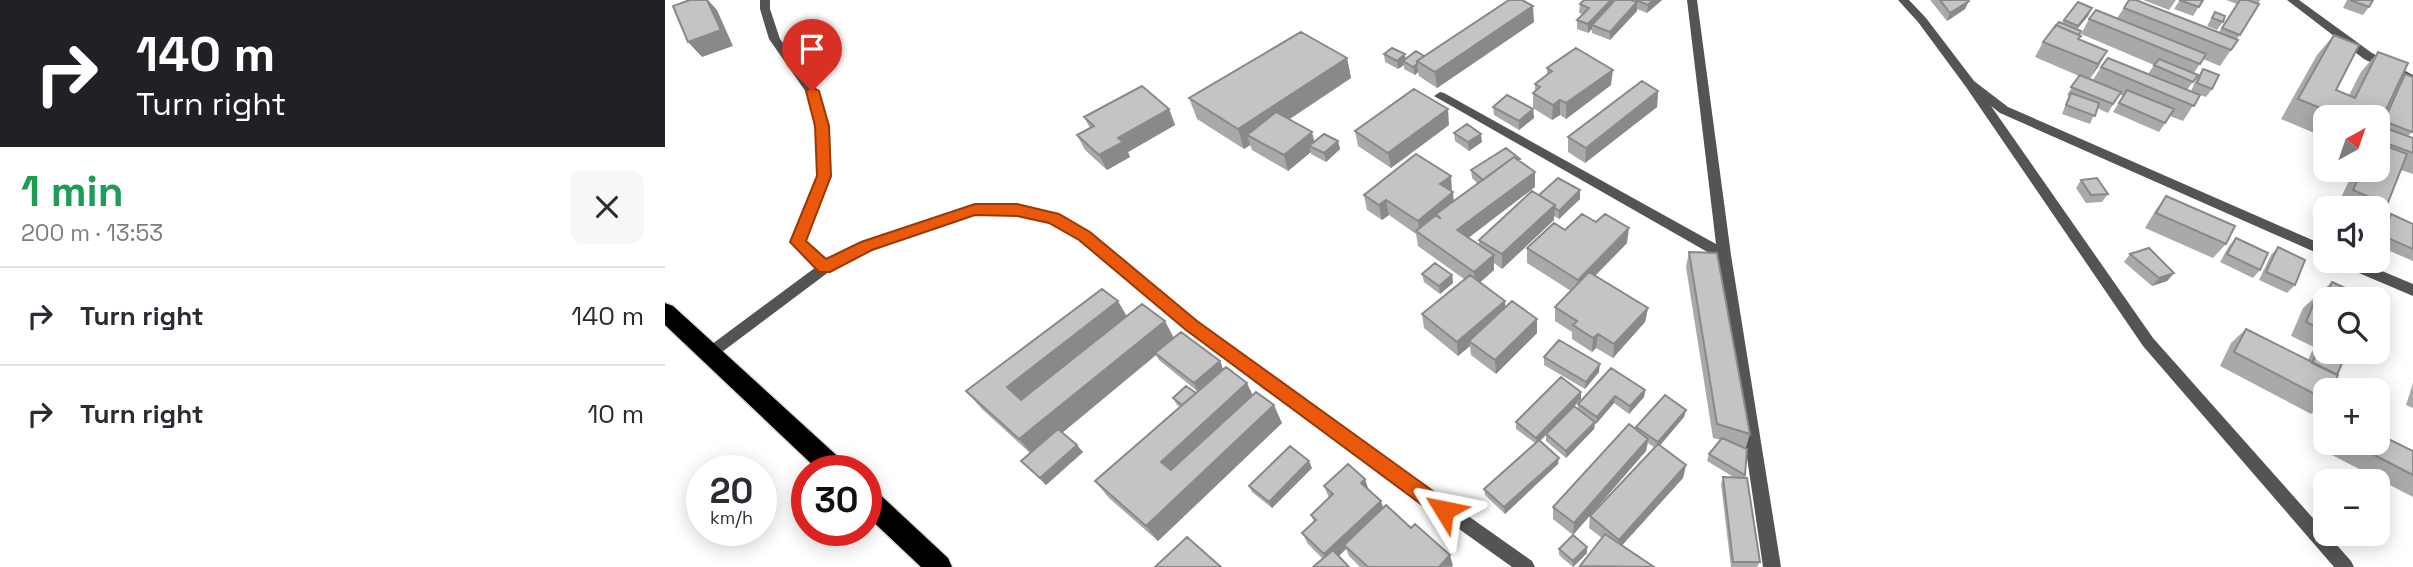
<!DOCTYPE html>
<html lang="en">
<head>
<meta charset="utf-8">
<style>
	body { margin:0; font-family:"Space Grotesk",sans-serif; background:#f7f7f7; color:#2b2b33; height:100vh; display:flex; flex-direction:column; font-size:26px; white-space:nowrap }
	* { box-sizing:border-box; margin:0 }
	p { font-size:23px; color:#7c7c81 }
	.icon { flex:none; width:38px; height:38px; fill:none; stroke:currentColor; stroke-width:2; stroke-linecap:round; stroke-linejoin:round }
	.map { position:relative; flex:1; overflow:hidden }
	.side { display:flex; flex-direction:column; background:#fff; width:665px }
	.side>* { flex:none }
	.hud { background:#202124; color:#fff; overflow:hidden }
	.needle { width:46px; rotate:40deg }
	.tools { position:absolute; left:1648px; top:105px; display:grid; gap:14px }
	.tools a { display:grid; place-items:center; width:77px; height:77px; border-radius:14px; background:#fff; box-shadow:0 4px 18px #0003; font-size:35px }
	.speed { position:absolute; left:21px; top:455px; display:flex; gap:14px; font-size:35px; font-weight:700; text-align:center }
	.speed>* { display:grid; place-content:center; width:91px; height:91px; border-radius:50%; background:#fff; box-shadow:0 4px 18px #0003; line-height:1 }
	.speed small { font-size:18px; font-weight:400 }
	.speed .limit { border:10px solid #d22; background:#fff; color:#111 }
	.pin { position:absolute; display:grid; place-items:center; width:60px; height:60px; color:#fff; margin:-72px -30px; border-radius:50% 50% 50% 0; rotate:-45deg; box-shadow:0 0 7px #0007 }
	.pin .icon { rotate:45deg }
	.me { position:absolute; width:77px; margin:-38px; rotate:305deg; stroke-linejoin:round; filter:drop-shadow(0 0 5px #0008) }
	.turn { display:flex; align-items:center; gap:24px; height:147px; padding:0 21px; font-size:32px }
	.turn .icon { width:91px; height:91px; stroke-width:2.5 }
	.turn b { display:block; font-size:49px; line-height:60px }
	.round { display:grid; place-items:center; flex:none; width:74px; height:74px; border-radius:14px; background:#f7f7f7 }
	.head { display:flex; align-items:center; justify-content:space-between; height:119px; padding:0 21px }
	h1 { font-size:42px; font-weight:800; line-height:52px; color:#1e9e55 }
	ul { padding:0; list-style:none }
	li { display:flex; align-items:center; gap:21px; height:98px; padding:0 21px; border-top:2px solid #e1e1e2 }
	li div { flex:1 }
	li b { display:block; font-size:26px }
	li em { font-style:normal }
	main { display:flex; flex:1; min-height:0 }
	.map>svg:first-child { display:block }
</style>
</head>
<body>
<main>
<section class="side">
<div class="hud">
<div class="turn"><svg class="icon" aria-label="right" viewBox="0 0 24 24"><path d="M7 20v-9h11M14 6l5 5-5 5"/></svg><div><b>140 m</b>Turn right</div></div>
</div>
<div class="head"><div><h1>1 min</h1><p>200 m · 13:53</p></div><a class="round"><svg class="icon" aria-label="close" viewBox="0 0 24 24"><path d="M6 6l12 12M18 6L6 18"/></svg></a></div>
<ul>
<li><svg class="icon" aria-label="right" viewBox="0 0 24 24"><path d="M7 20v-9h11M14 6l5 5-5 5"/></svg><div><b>Turn right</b></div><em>140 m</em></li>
<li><svg class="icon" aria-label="right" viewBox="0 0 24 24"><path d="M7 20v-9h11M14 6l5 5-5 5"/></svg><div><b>Turn right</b></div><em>10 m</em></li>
</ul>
</section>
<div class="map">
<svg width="1748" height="567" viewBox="0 0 1748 567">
	<rect width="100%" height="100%" fill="#fff"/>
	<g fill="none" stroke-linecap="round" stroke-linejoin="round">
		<defs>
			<path id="highway" d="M0,303l8,3 172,157 3,8h-29l-154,-146z
				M201,487l9,3 73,68 4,9h-31l-55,-52z"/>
		</defs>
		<use href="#highway" stroke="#dbdbdb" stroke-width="3"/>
		<path fill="#545454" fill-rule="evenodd" d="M95,0h10v9l10,30 38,52 10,35 2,50 -26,65 22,19 36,-18 113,-38 42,1 42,10 31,17 107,90 77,57 258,182 3,6h-23l-248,-178 -77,-59 -107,-90 -30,-18 -33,-7 -42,-1 -103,36 -42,21 -116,87 -5,2 -5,-2 -2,-4 2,-4 112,-83 -26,-25 28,-66 -2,-50 -10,-34 -37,-53 -9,-30z
			M1022,0h10l34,255 50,312h-18l-45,-309 -284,-162 6,-4 4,1 272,151z
			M1233,0h11l17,18 48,63 34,26 318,139v11l-326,-144 -9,-7 162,232 198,223 3,6h-20l-191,-221 -177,-259 -48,-65z
			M1622,0h12l73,53 41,22v9l-49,-25z
			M1673,261h20l55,23v12l-73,-31z"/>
		<use href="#highway" fill="#000" fill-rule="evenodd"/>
	</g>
	<path fill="#a9a9a9" d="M919,0h29v2l22,-1v-1h27l-15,13 -10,-4v2l-27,29 -18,-7v-4l-4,4 -11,-4v-9l6,-6 -4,-1 1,-9z
		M1265,0h38l-3,9 -18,12z
		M1478,0h33l-7,10z
		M1515,0h23l-10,16 -19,-7z
		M1561,0h34l-23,39 1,1 -18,26 -17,-7 -9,14 4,2 -11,15 4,1 6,-14 6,-8 9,20 -6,8 -6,-2 -17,26 -13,-5 -11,16 -46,-20 10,-16 -4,-2 -11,19 -11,-5 -7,16 -28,-10 7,-18 -2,-1 12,-19 -44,-19 8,-15 19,-19 2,-3 28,-12 -4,8 -11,13 2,6v4l28,12 -9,16 -9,12 4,1 8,-13 47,7 6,-9 -73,-31 8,-15 28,-1 7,-10 95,24 18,-28z
		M1682,0h26l-4,7 -6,8 -20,-7z
		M1550,12l8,10 -6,8 -10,-4z
		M869,22l-97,66 -18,-12 -1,-4 -3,3 -11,-6v-4l-6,4 -13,-7 -1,-8 22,5 18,-3z
		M1669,35l2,55 13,5 12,-23 17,-20 24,25 3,-3 7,58 -4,4 5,2v36l-12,-4 -14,35 -8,7 -1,15v-19h-42l18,-38h24v-53h-52v21l-45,-19 36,-64z
		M682,58l4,20 -62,41 25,23 24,-1 2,8 -14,13 -15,-8v-2l-23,19 -36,-21 -2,-5 -6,4 -47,-30 -8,-21z
		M882,68l64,17 -45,34 -6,-4 -8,5 -19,-12v-15l2,-2v-7l12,-9z
		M993,91l-1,16 -72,56 -17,-11v-15z
		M828,107l40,2 1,9 -15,12 -25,-15z
		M504,109l6,16 -47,27 2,5 -23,13 -22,-20 -8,-15 13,-7 -6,-11z
		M784,125l-58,43 -33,-22 -3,-15z
		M789,133l28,9 -13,9 -14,-10z
		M855,161l15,26 -67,51 11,7v-5l60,-45 41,4 -21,20 -5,-3v4l-52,49 -8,-6v7l-14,12 25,19v7l32,11v14l-41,41 -25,-19 -1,-9 -12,10 -34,-28 -2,-14 42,-35 -46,-33 -2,-12 -27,-19 -7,5 -15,-10 -3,-15 88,-4 2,10 24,-17 -6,-6 -1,-8z
		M1416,180l27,14 -6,8 -16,1 -10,-15z
		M1501,196l60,48 -13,14 -68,-30 10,-17z
		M1726,214l22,10v37l-35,-15v-13l5,-10z
		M900,230l62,13 -32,33 53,32 -3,14 -32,36 -17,-10 -4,4 -20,-13v-7l-17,-11v-14l16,-16 -44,-28v-15z
		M1571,238l24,32 -7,8 -33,-16 9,-16z
		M1613,247l17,38 -8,8 -28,-13 12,-25z
		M1024,252l61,182 -4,13 -11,-3 10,31 -1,3 16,84 -3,5h-26l-10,-83 2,-7 12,1 -28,-17 2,-7 12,-14 -8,-2 -27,-171z
		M1465,254l44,19 -7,8 -15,5 -28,-24z
		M757,274l30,1 1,8 -13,11 -16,-12z
		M1667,282l-6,17v53h21l-4,3 -17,35v12l-15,12 -91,-48 11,-23 15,-14 62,31 4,-9 4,-3 -25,-12 12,-28z
		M462,316l93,45 3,8 -26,22 -38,-31 -3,-5 -94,78 21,19 -37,33 -25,-24 9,-8 -48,-44 -16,-18z
		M879,357l55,15 -14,17 -41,-24z
		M1748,383v25l-7,-3z
		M980,390l-1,7 -15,17 -15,-11 -18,21 -1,-1 -1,6 -28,29 -20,-17v-6l-6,6 18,23 -53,50 -20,-19 -1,-6 51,-46 -19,-14v-7l65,-23 -12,12 9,-2v-5z
		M531,393l56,2 30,28 -124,118 -49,-43 -14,-17 85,-74 -3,-2 -4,-7z
		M1021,410l-2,7 -24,28 26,20 -3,13 -61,67 32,22h-74l22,-29 -13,-10 1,-12 65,-68 -7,-5 -2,8 -73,84 -20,-16v-12l83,-78v-2z
		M1671,443h42l35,8v46l-81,-42z
		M647,468l-40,40 -20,-16 -3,-6z
		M700,479l3,11 15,17 70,59 -1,1h-92l-11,-11 -3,-7 -7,7 -16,3 -15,-15 -6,-11 12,-11 -3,-7 18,-17 -5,-12z
		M922,547v6l-14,14 -14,-12v-6z"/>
	<path fill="#898989" d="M42,0h1l9,10 16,36 -31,11 -14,-15z
		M946,0h2v6l-21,19v4l-4,4v-9z
		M988,0h9l-15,13 1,-8z
		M1304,1l-4,8 -18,12 3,-8z
		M972,2v9l-27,29v-8z
		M868,6l1,16 -97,66 -2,-16z
		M1427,8l-4,8 -15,18 5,-8z
		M1442,51l-9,16 -9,13 9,-16z
		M740,54l1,9 -3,-2 1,4 -6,4 -1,-8z
		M682,58l4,20 -94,63 -10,-6 3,10 -6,4 -6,-20z
		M752,64l1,8 -3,3 -2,-8z
		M948,70l-2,15 -45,34v-16z
		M993,91l-1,16 -72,56 1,-15z
		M895,100v15l-8,5 1,-15z
		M504,109l6,16 -47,27 2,5 -23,13 -8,-15 19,-17z
		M783,109l1,16 -58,43 -3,-15z
		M868,109l1,9 -15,12v-9z
		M647,132l4,16 -7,-2 2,6 -23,19 -4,-16z
		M816,134l1,8 -13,9 -1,-9z
		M673,141l2,8 -14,13 -2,-9z
		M870,172v15l-76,58 -2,-15z
		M786,176l1,15 -10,8 -2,-15z
		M915,190v9l-21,20v-8z
		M788,192l1,15 -18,7 1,8 -17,12 -2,-13z
		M721,200l3,15 -7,5 -3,-15z
		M890,205l-1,15 -52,49v-15z
		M964,228l-2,15 -50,51 1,-14z
		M829,255v15l-19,17 -1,-15z
		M1509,273l-7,8 -15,5 7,-8z
		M787,275l1,8 -13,11 -1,-8z
		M453,301l11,19 -108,85 -14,-18z
		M840,301l1,15 -37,25 1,5 -12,10 -1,-14z
		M983,308l-3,14 -32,36 1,-14z
		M872,319v14l-41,41 -1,-14z
		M500,321l10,19 -20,13 1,2 -122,101 -15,-17z
		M933,334l-2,14 -4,4 1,-14z
		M555,361l3,8 -26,22 -3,-8z
		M935,364l-1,8 -14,17 1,-7z
		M582,383l9,19 -84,76 -11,-16z
		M980,390l-1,7 -15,17 1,-8z
		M916,392v7l-45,46v-7z
		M950,396l-1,7 -18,21 1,-7z
		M609,405l8,18 -124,118 -12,-15z
		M1021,410l-2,7 -27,32 1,-7z
		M930,422l-1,7 -28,29v-7z
		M983,439l-2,12 -73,84 1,-12z
		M412,445l6,7 -37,33 -6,-7z
		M894,458l-1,6 -53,50 -1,-7z
		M644,461l3,7 -40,40 -3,-6z
		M1021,465l-3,13 -66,73 2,-11z
		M700,479l4,12 -8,-8z
		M716,501l4,12 -41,32 2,4 -17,16 -5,-11z
		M922,547v6l-14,14v-6z
		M785,555l3,11 -14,1z"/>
	<path fill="#c4c4c4" stroke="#898989" stroke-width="2" d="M25,0h17l14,30 -33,12 -15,-36z
		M844,0h13l11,6 -98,66 -18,-11z
		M919,0h27l-23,24 -11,-4 12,-12 -9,-4z
		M950,0h16l6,2 -27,30 -18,-7z
		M971,0h17l-5,5z
		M1275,0h28l1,1 -19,12z
		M1464,0h7l102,40 -7,10 -107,-42z
		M1514,0h24l-4,7z
		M1575,0h7l12,4 -19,31 -18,-7z
		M1685,0h23l-4,7z
		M1413,2l14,6 -14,18 -14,-6z
		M1431,10l110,44 -6,10 -111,-45z
		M1550,12l10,4 -2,6 -11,-4z
		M1394,22l22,9 -2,4 -23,-10 -2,3z
		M1391,25l25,11 -3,3 29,12 -9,13 -55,-22z
		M636,32l46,26 -109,71 -49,-31z
		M1669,35l25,10 -23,45 19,8 23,-46 30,11 -30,64v-10h-35l-45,-18z
		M727,48l13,6 -8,7 -13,-7z
		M911,48l37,22 -47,33 -6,-3 -7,5 -20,-12 7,-6 -5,-3 17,-13 -5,-3z
		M751,51l8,5 -7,5v3l-4,3 -10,-6z
		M1443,58l92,37 -6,11 -93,-39z
		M1494,59l39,16 -5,7 -39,-17z
		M1538,69l16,6 -7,14 -15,-6z
		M1740,74l8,3v53l-1,2 -28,-11z
		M1415,75l41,17 -8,12 -42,-17z
		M977,81l16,10 -72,57 -18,-11z
		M477,86l27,23 -51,29 5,4 -24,13 -22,-20 17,-9 -10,-9z
		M749,89l34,20 -60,44 -33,-22z
		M1462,90l47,19 -9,14 -46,-20z
		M1406,93l28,10 -4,13 -29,-11z
		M842,95l26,14 -14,12 -26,-14z
		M611,112l36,20 -28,23 -37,-20z
		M802,124l14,10 -13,8 -14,-9z
		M1715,126l33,12v15l-35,-13v-10z
		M659,134l14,7 -14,12 -15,-7z
		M1713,143l29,11 -20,51 -34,-15 9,-20h16z
		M841,148l14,11 -2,1 -4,-3 -31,23 -12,-10z
		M751,154l35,22 -11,8 13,8 -35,29 -32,-21 -7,5 -15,-10z
		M849,157l21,15 -78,58 37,25 -20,17 -58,-41 20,-16 5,4 -5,-5z
		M893,178l22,12 -21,21 -4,-3v-3l-16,-10z
		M1432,178l11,16 -17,1 -10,-15z
		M867,191l23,14 -53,49 -23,-14z
		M1501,196l69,30 -9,18 -70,-31z
		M1680,199l24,9h-28z
		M1713,212l5,2 -5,13z
		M917,214l14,8 9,-8 24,14 -51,52 -51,-32 27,-25 11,7z
		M1726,214l22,10v25l-30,-13z
		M1571,238l32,15 -8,17 -33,-16z
		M1613,247l27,13 -10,25 -29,-13z
		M1484,248l25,25 -15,5 -29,-24z
		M1024,252l28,1 33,181 -33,-10z
		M770,263l17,12 -13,11 -17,-12z
		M924,272l59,36 -34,36 -16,-10 -5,4 -20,-13 4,-4 -22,-14z
		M805,275l35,26 -48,41 -35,-28z
		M1667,282l37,17h-43v32l-20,-9 12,-29 8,4z
		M437,289l16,12 -111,86 14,13 121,-96 23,17 -146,118 -53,-48z
		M847,301l25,18 -42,41 -26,-19z
		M1581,329l92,46 -6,15h-6v10l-92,-48z
		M516,332l39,29 -26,22 -39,-30z
		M894,340l41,24 -14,18 -42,-25z
		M1656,344l5,2v6h11l8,4 -8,19 -25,-12z
		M561,367l21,16 -86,79 10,8 85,-78 18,13 -128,121 -51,-45z
		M946,368l34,22 -15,16 -15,-10 -18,21 -19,-13z
		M896,377l20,15 -45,46 -20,-16z
		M521,386l10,7 -14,12 -9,-7z
		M1000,395l21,15 -28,32 -22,-15z
		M909,406l21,16 -29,29 -20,-17z
		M964,424l19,15 -74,84 -21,-16z
		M393,429l19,16 -37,33 -19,-17z
		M1713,434l35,17v24l-62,-32h27z
		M1057,438l25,11 -2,26 -36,-21z
		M874,440l20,18 -55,49 -20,-18z
		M993,444l28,21 -67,75 -29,-24z
		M625,446l19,15 -40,41 -20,-16z
		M683,464l17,15 -4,4 20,18 -57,53 -22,-21 14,-13 -5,-5 22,-21 -9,-8z
		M1058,477l24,1 13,84h-27z
		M721,505l25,23 4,-4 35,31 -11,12h-71l-24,-22z
		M940,534l49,33 -74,-1z
		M908,535l14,12 -14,14 -14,-12z
		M522,537l34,30h-66z
		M668,550l16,17h-36z"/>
	<path fill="#ea580c" stroke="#983908" stroke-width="2" d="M147,87l7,4 10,35 2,50 -25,65 20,18 35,-17 114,-38h42l42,10 31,18 107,89 254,183 2,6 -2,6 -7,3 -7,-3 -251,-186 -107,-90 -30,-17 -32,-7 -42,-1 -103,35 -42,22h-11l-29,-30 27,-66 -2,-50 -9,-35z"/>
</svg>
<div class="tools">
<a><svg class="needle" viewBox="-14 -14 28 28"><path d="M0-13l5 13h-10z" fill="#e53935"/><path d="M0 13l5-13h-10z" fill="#7c7c81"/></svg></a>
<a><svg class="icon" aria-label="sound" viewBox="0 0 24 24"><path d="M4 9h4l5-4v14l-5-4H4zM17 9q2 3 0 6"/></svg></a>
<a><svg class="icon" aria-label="search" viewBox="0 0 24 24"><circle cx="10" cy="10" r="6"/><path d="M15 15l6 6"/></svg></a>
<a>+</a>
<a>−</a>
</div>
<div class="speed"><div>20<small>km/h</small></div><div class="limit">30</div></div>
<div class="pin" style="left:147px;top:91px;background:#d93025"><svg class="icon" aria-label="arrive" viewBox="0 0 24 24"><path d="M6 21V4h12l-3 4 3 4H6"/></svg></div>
<svg class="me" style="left:779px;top:510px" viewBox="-20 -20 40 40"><path d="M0-17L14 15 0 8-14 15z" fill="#ea580c" stroke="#fff" stroke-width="4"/></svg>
</div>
</main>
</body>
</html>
